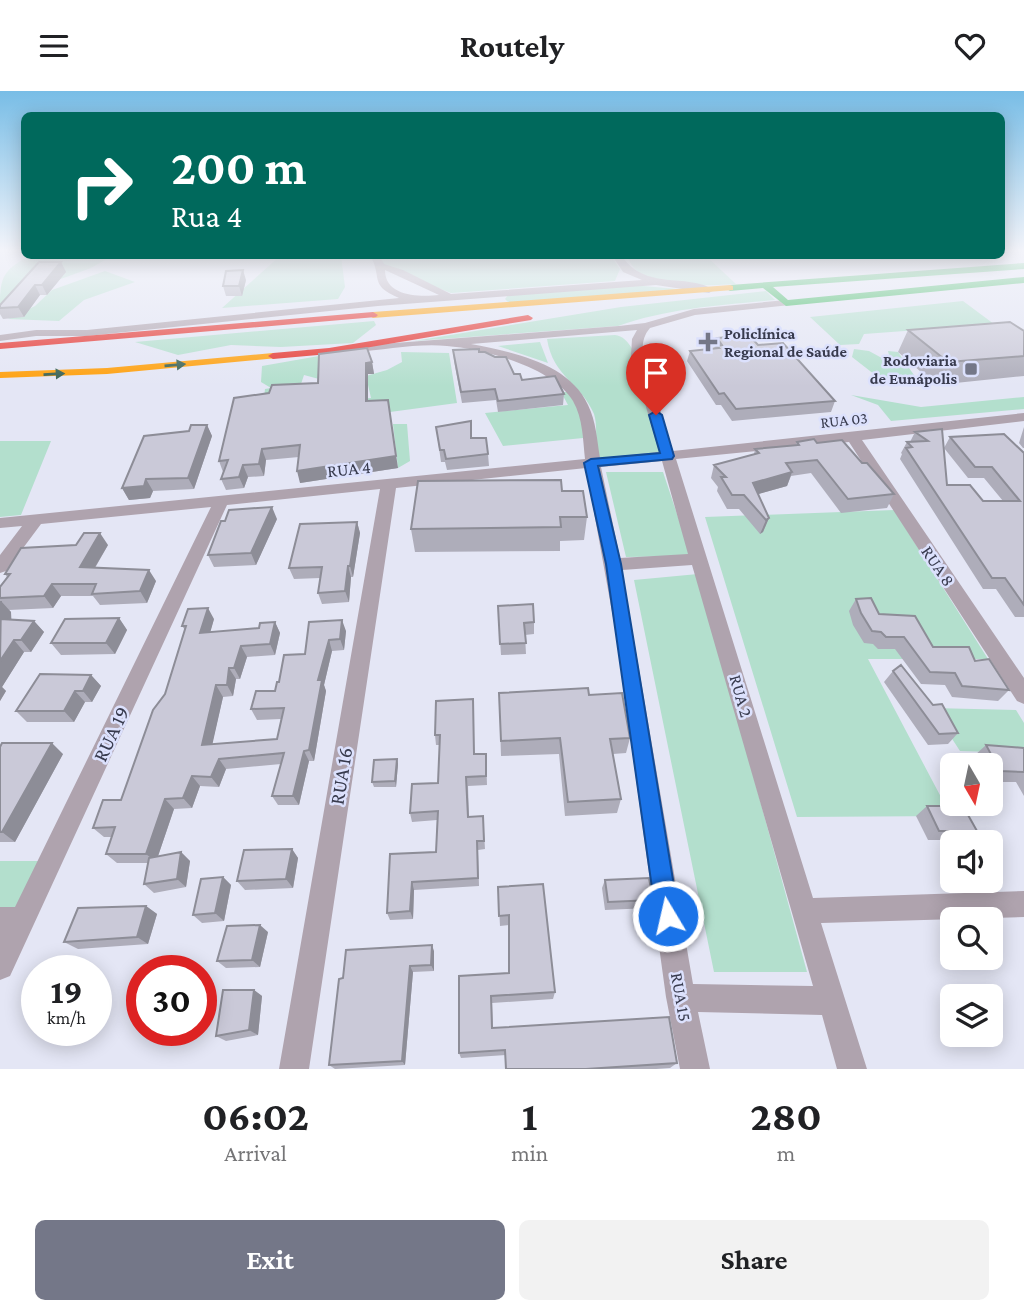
<!DOCTYPE html>
<html lang="en">
<head>
<meta charset="utf-8">
<style>
	body { margin:0; font-family:"Crimson Pro",serif; background:#f2f2f2; color:#202124; height:100vh; display:flex; flex-direction:column; font-size:26px; white-space:nowrap }
	* { box-sizing:border-box; margin:0 }
	p { font-size:23px; color:#757577 }
	.icon { flex:none; width:38px; height:38px; fill:none; stroke:currentColor; stroke-width:2; stroke-linecap:round; stroke-linejoin:round }
	.map { position:relative; height:978px; overflow:hidden }
	.details { display:flex; flex-direction:column; background:#fff; flex:1 }
	.details>* { flex:none }
	.banner { position:absolute; left:21px; top:21px; width:984px; height:147px; border-radius:10px; box-shadow:0 4px 18px #0003; background:#00695c; color:#fff; overflow:hidden }
	.needle { width:46px; rotate:171deg }
	.fabs { position:absolute; left:940px; top:662px; display:grid; gap:14px }
	.fabs a { display:grid; place-items:center; width:63px; height:63px; border-radius:10px; background:#fff; box-shadow:0 4px 18px #0003; font-size:35px }
	.speed { position:absolute; left:21px; top:864px; display:flex; gap:14px; font-size:35px; font-weight:700; text-align:center }
	.speed>* { display:grid; place-content:center; width:91px; height:91px; border-radius:50%; background:#fff; box-shadow:0 4px 18px #0003; line-height:1 }
	.speed small { font-size:18px; font-weight:400 }
	.speed .limit { border:10px solid #d22; background:#fff; color:#111 }
	.pin { position:absolute; display:grid; place-items:center; width:60px; height:60px; color:#fff; margin:-72px -30px; border-radius:50% 50% 50% 0; rotate:-45deg; box-shadow:0 0 7px #0007 }
	.pin .icon { rotate:45deg }
	.me { position:absolute; width:77px; margin:-38px; rotate:351deg; stroke-linejoin:round; filter:drop-shadow(0 0 5px #0008) }
	.turn { display:flex; align-items:center; gap:24px; height:147px; padding:0 35px; font-size:32px }
	.turn .icon { width:91px; height:91px; stroke-width:2.5 }
	.turn b { display:block; font-size:49px; line-height:60px }
	.eta { display:flex; justify-content:space-evenly; align-items:center; height:119px; text-align:center }
	.eta b { font-size:42px; font-weight:700; line-height:49px }
	.button { display:flex; gap:14px; margin-top:auto; padding:14px 35px }
	.button a { flex:1; height:80px; border-radius:10px; background:#747788; color:#fff; font-size:28px; font-weight:700; line-height:80px; text-align:center }
	.button a+a { background:#f2f2f2; color:#202124 }
	header { display:flex; justify-content:space-between; align-items:center; height:91px; padding:0 35px; background:#fff; font-size:32px; font-weight:700 }
	.map>svg:first-child { display:block }
</style>
</head>
<body>
<header><svg class="icon" aria-label="menu" viewBox="0 0 24 24"><path d="M4 6h16M4 12h16M4 18h16"/></svg>Routely<svg class="icon" aria-label="heart" viewBox="0 0 24 24"><path d="M12 20l-8-8c-3-5 5-10 8-4 3-6 11-1 8 4z"/></svg></header>
<div class="map">
<svg width="1024" height="978" viewBox="0 0 1024 978">
	<rect width="100%" height="100%" fill="#e4e6f5"/>
	<path fill="#b3dfcd" d="M29,165h81v1l-19,11 -66,24 -4,8 -21,5c0,-29 4,-35 29,-49z
		M280,165h61l4,31 -7,12 -116,9z
		M376,165h235l9,13 -5,12 -164,12 -70,-27z
		M627,165h79l30,28c-27,2 -77,4 -100,-14 -4,-3 -7,-10 -9,-14z
		M105,180l30,11 -51,18 -25,21 -51,-2 27,-13 17,-16z
		M632,194l57,5 -180,13 -4,-4 3,-4z
		M766,200l9,9c-53,5 -106,8 -157,26l-204,15 207,-34z
		M963,210l39,29 -57,-2 -81,6 -5,10 -19,1 -30,-28z
		M374,230l2,4 -23,18 -72,4 -50,-2 -53,10 -43,-13z
		M615,244c29,2 40,95 45,119l-64,5c-1,-13 2,-33 -2,-45 -13,-31 -41,-37 -47,-75z
		M540,251l8,21 -50,-17z
		M854,258l15,2 22,12 -3,-12 10,1 18,26h-37l-27,-21z
		M401,261l48,1 8,50 -67,9 -40,1 -1,-14 22,-1 -5,-22 21,-6 15,-8z
		M336,262l-17,26 -15,-4 -3,9 -38,22 2,-17 6,-1 -10,-6 1,-16z
		M561,301h6c13,16 16,26 16,46l-80,8 -18,-33 83,-8z
		M851,304l70,12 103,-10v12l-133,12 -13,-16z
		M393,333h14l3,37 -12,7z
		M0,350h51l-30,74 -21,2z
		M606,381h57l28,84 -65,1z
		M894,419l94,149h-120l83,157 -154,1 -92,-300z
		M698,483l109,398h-93l-80,-392z
		M932,617l84,2 8,13v30l-64,-2z
		M0,770h42l-23,51 -19,-1z"/>
	<g fill="none" stroke-linecap="round" stroke-linejoin="round">
		<path fill="#afa3ae" fill-rule="evenodd" d="M370,164h9l5,9 19,6 48,24 191,-14 -19,-8 -11,-17h9c25,37 65,17 93,35l-5,3 -53,-8 -278,21 -291,30h-51l-36,5v-6l36,-5h51l312,-32c-31,-13 -16,-21 -29,-43zM385,179l54,25c-19,2 -54,2 -54,-25z
			M786,209l4,1v4l-95,10 -45,13c-7,8 -8,17 -7,27l30,96 351,-38v8l-162,19 162,238v26l-7,-3 -168,-259 -173,17 137,439 211,-7v26l-203,6 46,146h-30l-15,-54 -124,-3 12,57h-30l-14,-72 -50,-363 -30,-166 -190,20 -87,581h-30l101,-580 -153,16 -217,471 -10,4v-73h15l196,-400 -170,17 -35,47 -6,2v-18l22,-29 -22,2v-10l585,-59c-2,-18 -2,-41 -12,-58 -20,-34 -89,-52 -126,-55 -29,-3 -63,4 -92,6l-6,-3 6,-3 264,-20 26,-3 49,-14zM637,239l-5,9 -1,16 28,97 -59,6c-3,-18 -4,-37 -12,-53 -19,-42 -76,-53 -117,-61zM662,370l26,93 -68,4 -19,-91zM692,474l121,421 -120,-2 -71,-414z"/>
		<path fill="#30b455" fill-rule="evenodd" d="M1024,172v6l-251,18 15,13 236,-23v6l-238,23 -23,-18 -33,3 -5,-3 5,-3z"/>
		<path fill="#ff9f0a" fill-rule="evenodd" d="M730,194l3,1v4l-360,28 -5,-3 5,-3z
			M273,262l4,1v4l-170,16 -107,4v-6l107,-4z"/>
		<path fill="#e5322d" fill-rule="evenodd" d="M373,221l5,3 -2,2 -376,32v-6z
			M528,224l5,3 -2,2 -202,34 -56,5 -5,-3 5,-3 56,-5z"/>
	</g>
	<path fill="#aeadba" d="M875,164h35l-1,4 -28,1z
		M61,171l5,10 -19,23h-7l-16,22 -21,2 -3,-5v-9z
		M246,189l-4,16h-16l-3,-10z
		M908,239l116,1v45l-88,9 -38,-33z
		M717,247l41,7 77,56 -4,11 -99,9 -11,-16h-5l-29,-44 3,-10 24,-2z
		M453,259l26,2 43,28 42,14 -1,11 -65,7 -2,-12 -34,3 -8,-42z
		M372,271l2,12h-6v27l30,67 -98,15 -1,-26 -33,3 -2,16 -16,1 -4,11 -18,2 -5,-11 2,-7 -4,-11 50,-68 49,-10z
		M207,334l5,11 -18,53 -41,2 -3,7 -21,2 -7,-12 67,-57z
		M436,336l35,11 17,16 1,12 -42,4 -2,-8h-4z
		M1024,336v21h-1l-4,-5z
		M942,338l5,56 36,16h20l-19,-23h-16l-24,-30 6,-11 74,16v164h-9l-19,-28h-13l-83,-130 2,-5 -1,-1 6,-11h3l5,-10z
		M797,351l20,1 45,20 32,31 -7,14 -46,5 -30,-40 -20,3 -4,10 -29,8 11,24 -6,14 -3,2 -21,-25h-12l-10,-18 1,-4 -7,-9 3,-13 40,-11 1,-5 40,-4z
		M562,400l25,26 -3,23 -24,1v10l-145,1 -4,-23z
		M277,428l-21,46 -42,2 -6,-12z
		M357,431l3,11 -7,44h-2l-2,25 -27,2 -4,-11 2,-15 -26,1 -5,-11z
		M108,454l-13,23 61,13 -9,22 -47,2 -7,-9h-32l-8,12 -44,2 2,2v8l23,1 10,11 -13,20h-7l-22,35 4,4 -6,10v-114l7,-10 -2,-3z
		M856,508l77,48 42,14 34,29 -11,11 -46,-4 -7,-12 -24,-1 -26,-35h-17l-5,-5 -9,-1 -11,-18 -4,-14z
		M498,515l36,16v12l-9,1 1,19 -25,1z
		M119,527l8,12 -12,24 -54,1 -10,-12z
		M214,528l-4,13 49,-4 16,-6 5,11 -5,22 -28,2 -7,22h-4l-3,17 -10,1 -11,47 65,-5 4,-20 -24,1 -6,-11 24,-18 4,-9 26,-28 4,-32 37,9 -2,19 -12,1 -8,34 2,6 -12,70h-5l-10,44h-21l-6,-9 9,-32 -55,5 -7,18 -19,-1 -8,22 -18,1 -16,47 23,-4 9,9 -4,26 -32,6 -10,-9 4,-21h-31l-11,-9 6,-17h-8l-11,-9 28,-28 44,-106 20,-64 -3,-4z
		M893,580l40,34 25,28 -10,11 -20,1 -44,-63z
		M91,584l10,11 -9,16h-7l-11,20h-47l-11,-11z
		M499,602l90,2 41,43 -4,15 -13,1 8,45 -4,14 -52,3 -6,-62 -58,2z
		M473,608l1,55h12l1,31 -19,1 1,31 14,-1 2,33 -7,1 1,36 -65,4 -1,29 -23,1 -3,-7 49,-61 1,-32 -25,2 -2,-9 28,-30 2,-38h-4l-1,-10z
		M986,654l38,3v48l-8,-14h-26v-17h-11l-5,-9z
		M0,656l63,7 -48,88h-15z
		M397,668l1,5 -2,23h-22l-2,-5z
		M927,715l50,25 -13,9h-36l-12,-24z
		M292,758l6,9 -5,30 -48,2 -8,-9z
		M223,786l8,8 -7,36 -22,2 -9,-8z
		M605,789l48,20 -4,8 -44,2 -3,-22z
		M498,796l57,105 -2,7 -61,4 1,25 184,35 -7,5 -14,1h-150v-14l-45,3 -2,-5v-77l50,-3v-48l-9,1z
		M146,815l11,8 -9,30 -70,5 -14,-7z
		M268,841l-8,35 -34,1 -9,-7z
		M434,860v20l-21,1 -8,93 -70,4 -6,-4 14,-87z
		M254,899l8,6 -4,39 -32,6 -10,-5z"/>
	<path fill="#8d8d97" d="M61,171l5,10 -19,23 -5,-10z
		M243,179l3,10 -4,16 -3,-10z
		M35,194l5,10 -16,22 -6,-10z
		M372,271l2,12h-6v39l-2,-12v-38z
		M388,309l10,68 -98,15 -3,-12z
		M207,334l5,11 -18,53 -6,-11z
		M262,358l4,11 -2,16 -5,-12z
		M243,374l5,12 -4,11 -5,-11z
		M792,381l-5,14 -39,11 5,-14z
		M146,388l7,12 -3,7 -21,2 -7,-12z
		M272,416l5,12 -21,46 -5,-12z
		M769,427l-6,14 -3,2 6,-14z
		M357,431l3,11 -7,44 -3,-11z
		M100,442l8,12 -20,34 -8,-12z
		M348,475l3,11 -2,25 -4,-11z
		M149,479l7,11 -9,22 -7,-12z
		M52,493l9,12 -8,12 -9,-12z
		M1,510l10,11 1,19 -11,-12z
		M208,517l6,11 -7,25 -7,-11z
		M119,527l8,12 -12,24 -9,-11z
		M342,529l4,11 -2,19 -4,-11z
		M34,530l10,11 -13,20 -10,-12z
		M275,531l5,11 -5,22 -5,-11z
		M14,549l10,12 -22,35 4,4 -6,10v-40z
		M329,549l3,11 -8,34 2,6 -12,70 -5,-11 9,-70z
		M241,555l6,11 -7,22 -6,-11z
		M229,577l7,11 -3,17 -6,-11z
		M91,584l10,11 -9,16 -9,-11z
		M216,594l7,12 -13,58 -8,-10z
		M75,600l10,11 -11,20 -10,-11z
		M52,652l11,11 -48,88 -13,-10z
		M304,660l5,10 -10,44 -6,-9z
		M219,668l7,10 -7,18 -8,-10z
		M397,668l1,5 -2,23 -1,-6z
		M192,685l8,10 -8,22 -9,-10z
		M165,708l9,10 -18,53 -10,-8z
		M292,758l6,9 -5,30 -7,-9z
		M181,761l9,9 -4,26 -9,-8z
		M223,786l8,8 -7,36 -9,-8z
		M412,791l2,8 -1,29 -3,-8z
		M146,815l11,8 -9,30 -11,-7z
		M260,834l8,7 -8,35 -8,-7z
		M432,854l2,6v20l-3,-6z
		M410,875l3,6 -8,93 -3,-4z
		M254,899l8,6 -4,39 -9,-5z"/>
	<path fill="#cac9d8" stroke="#8d8d97" stroke-width="2" d="M39,171h22l-19,23h-7l-17,22 -18,1v-3z
		M243,179l-4,16h-16l3,-15z
		M1010,231l14,9v25l-76,6 -40,-32z
		M749,244l9,10 25,-2 52,58 -99,8 -12,-16 -5,1 -29,-43 29,-3 -2,-2 5,-1 -5,-7z
		M367,257l5,14 -6,1v38l22,-1 8,56 -99,15 3,-26 -38,4 -3,15 -16,1 -4,12 -18,2 7,-19 -9,1 15,-63 35,-5 3,-8 46,-2 1,-29z
		M479,258v3h6l10,5h11l8,17h6l2,6 33,-4 9,18 -66,7 -3,-12 -34,3 -8,-42z
		M471,330v17h15l2,16 -42,5 -2,-9h-4l-4,-23z
		M191,334h16l-19,53 -42,1 -2,7 -22,2 22,-52 45,-5z
		M942,338l5,56h23l13,16h37l-28,-34h-17l-25,-30 54,-3 20,19v152l-19,-27h-13l-86,-130 6,-1 -5,-5 21,-1 -13,-9z
		M814,348l3,4 25,-3 20,23h5l27,31 -46,5 -31,-39 -31,3 6,9 -39,11 16,35 -3,2 -22,-25h-12l-11,-18h5l-12,-12 45,-12 -4,-4 44,-4 -2,-3z
		M561,389l1,11h21l4,26h-27l1,10 -150,2 7,-48z
		M272,416l-21,46 -43,2 13,-34h4l4,-11z
		M357,431l-7,44h-2l-3,25 -27,2 4,-26 -33,1 11,-44z
		M84,442h16l-20,34 69,3 -9,21 -48,3 4,-10h-44l-8,12 -44,2v-11l10,-13h-5l16,-26 55,-3z
		M871,507l8,16 36,2 18,31h36l6,14 14,-2 20,31 -47,-4 -7,-13 -25,-1 -26,-35h-18l-5,-5 -9,-1 -11,-18 -5,-14z
		M1,510v18l33,2 -13,19h-7l-14,21z
		M533,513l1,18 -10,1 2,20 -26,1 -2,-38z
		M208,517l-8,25 59,-5 1,-5 15,-1 -5,22 -29,2 -7,22h-5l-2,17h-11l-14,60 75,-6 7,-31 -33,1 5,-18h19l2,-9h2l5,-27 21,-1 4,-32 33,-2 -2,19 -11,1 -11,40h4l-13,70 -5,1 -11,45h-21l12,-43 -65,6 -8,18 -19,-1 -9,22 -18,1 -19,55h-40l9,-27 -22,1 10,-28h18l32,-90 12,-16 21,-68h-4l6,-17z
		M119,527l-13,25h-55l14,-24z
		M901,574l32,40 9,-1 16,29 -19,1 -46,-63z
		M40,583l51,1 -8,16h-8l-11,20h-48z
		M588,597l1,7 33,-2 8,45 -20,1 11,60 -53,3 -8,-64 -59,3 -2,-48z
		M473,608l1,55h12v22l-20,1 2,40 15,-1 1,25h-7l1,37 -66,4 -2,29 -23,2 3,-59 46,-2 2,-41 -28,2 2,-29 26,-1 2,-48h-5l1,-34z
		M2,652h50l-50,89h-2v-85z
		M986,654l38,3v24l-24,-1z
		M397,668l-2,22 -23,1 2,-22z
		M927,715h36l14,25h-38z
		M292,758l-6,30 -49,2 7,-31z
		M181,761l-4,27 -33,5 5,-26z
		M223,786l-8,36 -22,2 8,-36z
		M649,787l4,22 -45,2 -3,-22z
		M543,793l12,108 -64,4 1,32 177,-11 8,46 -91,6h-80l-1,-19 -46,3v-77l50,-3v-58l-10,1 -1,-29z
		M146,815l-9,31 -73,5 14,-34z
		M260,834l-8,35 -35,1 10,-35z
		M432,854l-1,20 -21,1 -8,95 -73,4 10,-86 4,-1 3,-28z
		M223,899h31l-5,40 -33,6z"/>
	<defs><path id="oneway-solid" d="M-6-.8H1V-3.2L6.5 0L1 3.2V.8H-6Z" transform="scale(1.75)"/></defs>
	<g fill="#365f50">
		<use href="#oneway-solid" transform="translate(175 274) rotate(-5)"/>
		<use href="#oneway-solid" transform="translate(54 283) rotate(-3)"/>
	</g>
	<linearGradient id="sky" x2="0" y2="1"><stop stop-color="#78bde6"/><stop offset="0.54" stop-color="#f3f4fa"/><stop offset="1" stop-color="#f3f4fa" stop-opacity="0"/></linearGradient>
	<rect width="1024" height="295" fill="url(#sky)"/>
	<path fill="#1a73e8" stroke="#114b97" stroke-width="2" d="M656,320l6,4 12,41 -2,3 -74,7 23,98 58,352 -3,8 -8,4 -9,-4 -3,-8 -50,-352 -22,-101 7,-4 69,-6 -11,-38z"/>
	<g fill="#747788" stroke="#dce1fd" stroke-width="2.5">
		<path d="M704.5 240.5h7v7h7v7h-7v7h-7v-7h-7v-7h7z"/>
		<rect x="964" y="271" width="14" height="14" rx="3.5"/>
	</g>
	<g text-anchor="middle" dominant-baseline="central" stroke-width="5" stroke-linejoin="round" paint-order="stroke">
		<g font-size="16" font-weight="bold" fill="#383b4e" stroke="#dce1fd" text-anchor="start">
			<text x="724" y="242">Policlínica<tspan x="724" dy="18">Regional de Saúde</tspan></text>
			<text x="957" y="269" text-anchor="end">Rodoviaria<tspan x="957" dy="18">de Eunápolis</tspan></text>
		</g>
		<g font-size="16" fill="#383b4e" stroke="#dce1fd">
			<text transform="translate(844 329) rotate(-6)">RUA 03</text>
		</g>
		<g font-size="18" fill="#383b4e" stroke="#dce1fd">
			<text transform="translate(349 378) rotate(-6)">RUA 4</text>
			<text transform="translate(938 475) rotate(56)">RUA 8</text>
			<text transform="translate(741 605) rotate(74)">RUA 2</text>
			<text transform="translate(681 906) rotate(80)">RUA 15</text>
		</g>
		<g font-size="21" fill="#383b4e" stroke="#dce1fd">
			<text transform="translate(111 643) rotate(-65)">RUA 19</text>
			<text transform="translate(341 685) rotate(-81)">RUA 16</text>
		</g>
	</g>
</svg>
<div class="fabs">
<a><svg class="needle" viewBox="-14 -14 28 28"><path d="M0-13l5 13h-10z" fill="#e53935"/><path d="M0 13l5-13h-10z" fill="#757577"/></svg></a>
<a><svg class="icon" aria-label="sound" viewBox="0 0 24 24"><path d="M4 9h4l5-4v14l-5-4H4zM17 9q2 3 0 6"/></svg></a>
<a><svg class="icon" aria-label="search" viewBox="0 0 24 24"><circle cx="10" cy="10" r="6"/><path d="M15 15l6 6"/></svg></a>
<a><svg class="icon" aria-label="layers" viewBox="0 0 24 24"><path d="M12 4l9 5-9 5-9-5zM3 14l9 5 9-5"/></svg></a>
</div>
<div class="speed"><div>19<small>km/h</small></div><div class="limit">30</div></div>
<div class="pin" style="left:656px;top:324px;background:#d93025"><svg class="icon" aria-label="arrive" viewBox="0 0 24 24"><path d="M6 21V4h12l-3 4 3 4H6"/></svg></div>
<svg class="me" style="left:668px;top:825px" viewBox="-20 -20 40 40"><circle r="17" fill="#1a73e8" stroke="#fff" stroke-width="3"/><path d="M0-11L8 9 0 5-8 9z" fill="#fff"/></svg>
<div class="banner">
<div class="turn"><svg class="icon" aria-label="right" viewBox="0 0 24 24"><path d="M7 20v-9h11M14 6l5 5-5 5"/></svg><div><b>200 m</b>Rua 4</div></div>
</div>
</div>
<section class="details">
<div class="eta">
<div><b>06:02</b><p>Arrival</p></div>
<div><b>1</b><p>min</p></div>
<div><b>280</b><p>m</p></div>
</div>
<div class="button"><a>Exit</a><a>Share</a></div>
</section>
</body>
</html>
